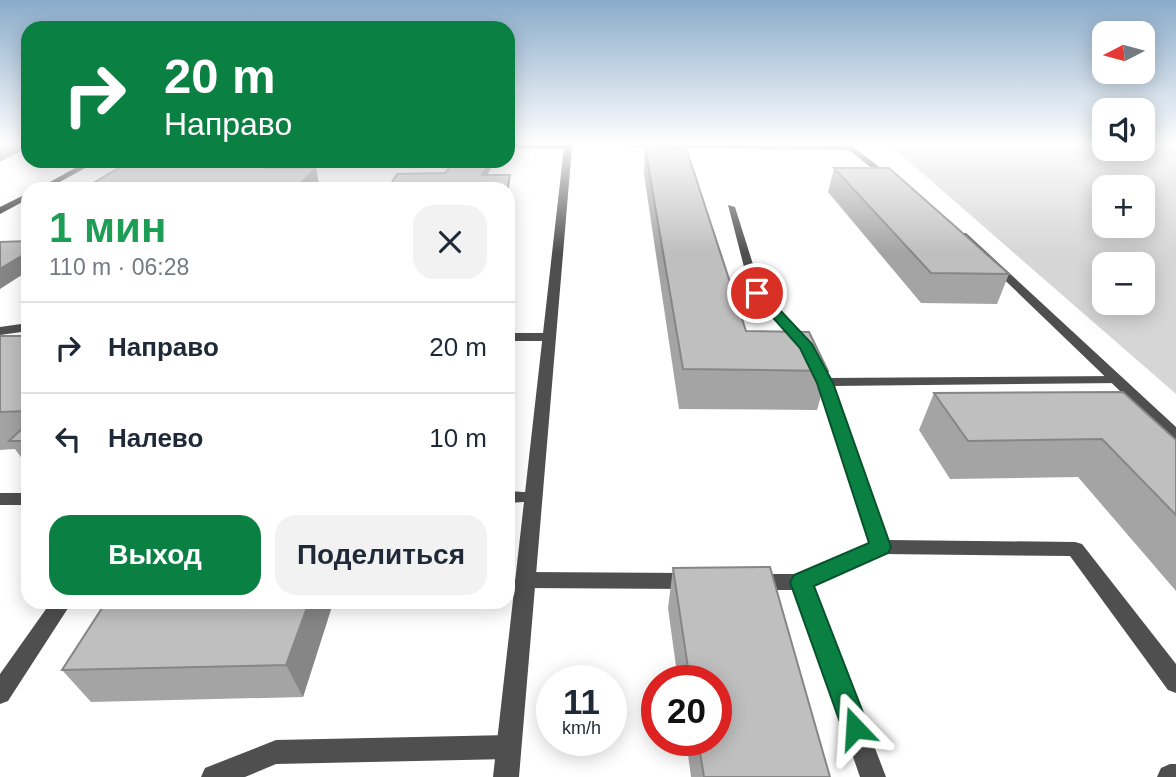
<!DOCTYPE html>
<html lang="ru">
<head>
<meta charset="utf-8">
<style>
	body { margin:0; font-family:Arial,sans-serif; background:#f2f2f3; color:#1f2937; height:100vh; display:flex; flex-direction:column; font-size:26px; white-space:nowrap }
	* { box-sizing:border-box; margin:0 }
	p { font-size:23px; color:#747a83 }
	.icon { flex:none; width:38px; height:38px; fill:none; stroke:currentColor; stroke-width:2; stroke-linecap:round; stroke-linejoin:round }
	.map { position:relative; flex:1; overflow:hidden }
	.drawer { position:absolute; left:21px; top:182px; width:494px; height:427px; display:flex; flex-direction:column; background:#fff; border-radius:21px; box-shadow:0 4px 18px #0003 }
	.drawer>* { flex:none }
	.guide { position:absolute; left:21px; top:21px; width:494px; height:147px; border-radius:21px; box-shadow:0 4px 18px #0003; background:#0b8043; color:#fff; overflow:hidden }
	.needle { width:46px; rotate:264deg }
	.buttons { position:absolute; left:1092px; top:21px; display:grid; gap:14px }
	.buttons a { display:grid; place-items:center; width:63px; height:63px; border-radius:14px; background:#fff; box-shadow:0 4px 18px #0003; font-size:35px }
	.speed { position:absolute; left:536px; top:665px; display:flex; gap:14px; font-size:35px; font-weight:700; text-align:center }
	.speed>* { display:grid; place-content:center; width:91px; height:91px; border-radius:50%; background:#fff; box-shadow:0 4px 18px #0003; line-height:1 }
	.speed small { font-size:18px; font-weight:400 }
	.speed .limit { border:10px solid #d22; background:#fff; color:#111 }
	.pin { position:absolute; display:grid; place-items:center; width:60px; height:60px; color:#fff; margin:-30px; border:4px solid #fff; border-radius:50%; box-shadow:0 2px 7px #0007 }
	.me { position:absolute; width:77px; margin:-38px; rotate:340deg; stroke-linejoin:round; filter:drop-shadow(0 0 5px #0008) }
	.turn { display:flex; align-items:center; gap:24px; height:147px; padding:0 28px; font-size:32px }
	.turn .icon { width:91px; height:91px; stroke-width:2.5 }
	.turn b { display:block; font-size:49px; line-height:60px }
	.round { display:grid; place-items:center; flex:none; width:74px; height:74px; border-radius:21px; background:#f2f2f3 }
	.summary { display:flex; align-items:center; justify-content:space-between; height:119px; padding:0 28px }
	h1 { font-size:42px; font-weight:600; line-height:52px; color:#1e9e55 }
	.cta { display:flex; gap:14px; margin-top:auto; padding:14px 28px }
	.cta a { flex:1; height:80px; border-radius:21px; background:#0b8043; color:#fff; font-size:28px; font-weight:600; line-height:80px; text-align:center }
	.cta a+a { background:#f2f2f3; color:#1f2937 }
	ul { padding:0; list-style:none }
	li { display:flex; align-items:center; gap:21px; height:91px; padding:0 28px; border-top:2px solid #e0e1e3 }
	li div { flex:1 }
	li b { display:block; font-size:26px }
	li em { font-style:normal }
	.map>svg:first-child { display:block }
</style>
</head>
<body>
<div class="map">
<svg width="1176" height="777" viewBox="0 0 1176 777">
	<rect width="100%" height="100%" fill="#fff"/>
	<path fill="#d6d6d6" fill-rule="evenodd" d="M890,145h214v4h39v-4h33v249zM1104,187h39v39h-39zM1104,264h39v39h-39z"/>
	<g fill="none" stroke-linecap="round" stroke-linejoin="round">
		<path fill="#4f4f4f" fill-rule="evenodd" d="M728,205l7,2 27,86 48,48 1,3 -1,3h-10l-49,-53z
			M28,323v8l-28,4v-8z
			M508,333h42l6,4 -6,4h-42z
			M1117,376l5,1 2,3 -2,3 -289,3 55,154 187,2 7,2 94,120v29l-8,-3 -98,-134 -187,-2 -70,32 73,191h-26l-65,-187h-38l-7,-2 -3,-6 3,-6 7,-2h44l70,-31 -53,-161 7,-4z
			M508,491l31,2 3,4 -3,4 -31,2z
			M0,493h28v12h-28z
			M525,572l163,1 7,2 3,6 -3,6 -7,2 -163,-1 -7,-2 -3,-6 3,-6z
			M51,602h21l-64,99 -8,3v-30z
			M509,735l9,3 3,9 -3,9 -9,3 -233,5 -31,13h-44l4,-9 71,-28z
			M1170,764h6v13h-19l4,-9z"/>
		<path fill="#4f4f4f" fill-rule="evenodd" d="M568,145l4,2 -53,630h-26l71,-630z
			M627,145h224l45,35 -7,2 -40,-32 -219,-3z
			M960,233h6l210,194v14l-5,-1 -211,-203z"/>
		<path fill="#1c1c1c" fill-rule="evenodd" d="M508,145h63l1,2 -4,2 -60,-1z
			M88,161h10l-51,28h-10z
			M28,193v6l-28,15v-7z"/>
	</g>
	<path fill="#a4a4a4" d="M645,147l101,184 82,40 -11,39 -138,-1 -35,-235z
		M834,168l175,106 -12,30 -76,-1 -93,-111z
		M0,336h28v131l-13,-18 -15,1z
		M934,393l242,47v151l-98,-114 -128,2 -31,-49z
		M673,568l157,209h-139l-5,-37h30v-59h-38l-10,-73z
		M106,602h266l-39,1 -30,94 -212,5 -29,-32z"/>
	<path fill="#868686" d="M0,145h28v2l-28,15z
		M274,161h19l-23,21 -4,-14z
		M491,161h5l-13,20 -1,-6z
		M316,168l3,15 -6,6h-18z
		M510,175v6l-2,13 -1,-5z
		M28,252v19l-28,18v-20z
		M309,602l24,1 -30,94 -17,-32z"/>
	<path fill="#bfbfbf" stroke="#868686" stroke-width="2" d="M645,147l41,1 60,183 63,1 19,39 -145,-2z
		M131,161h143l-8,7h50l-21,21h-212z
		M455,161h36l-9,14h28l-3,14h-119l9,-15 48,-1z
		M834,168h55l120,106 -78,-1z
		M28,241v11l-28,17v-27z
		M0,336h28v75l-28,1z
		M1123,392l53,48v75l-74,-76 -134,2 -34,-48z
		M28,423v18h-19z
		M770,567l60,210h-126l-6,-37h18v-59h-26l-17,-113z
		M106,602h203l-23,63 -224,5z"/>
	<linearGradient id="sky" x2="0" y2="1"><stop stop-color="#8aabca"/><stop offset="0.57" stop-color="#fff"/><stop offset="1" stop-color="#fff" stop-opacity="0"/></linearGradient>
	<rect width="1176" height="253" fill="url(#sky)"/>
	<path fill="#0b8043" stroke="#07532c" stroke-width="2" d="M757,290l5,1 50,53 21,39 58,164 -3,6 -74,33 55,142 -4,10 -10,4 -9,-4 -4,-10 -52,-146 4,-7 75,-32 -52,-160 -17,-35 -49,-55z"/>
</svg>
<div class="buttons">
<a><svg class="needle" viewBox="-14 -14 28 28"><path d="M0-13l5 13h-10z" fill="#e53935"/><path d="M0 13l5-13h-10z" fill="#747a83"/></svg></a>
<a><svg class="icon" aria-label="sound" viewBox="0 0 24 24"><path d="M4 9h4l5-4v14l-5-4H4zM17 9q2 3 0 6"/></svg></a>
<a>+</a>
<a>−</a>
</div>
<div class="speed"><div>11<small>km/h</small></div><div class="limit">20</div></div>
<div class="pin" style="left:757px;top:293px;background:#d93025"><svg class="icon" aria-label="arrive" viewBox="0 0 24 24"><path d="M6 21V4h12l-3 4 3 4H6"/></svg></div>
<svg class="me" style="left:855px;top:728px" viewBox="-20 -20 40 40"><path d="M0-17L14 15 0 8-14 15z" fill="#0b8043" stroke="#fff" stroke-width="4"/></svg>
<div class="guide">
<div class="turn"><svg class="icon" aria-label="right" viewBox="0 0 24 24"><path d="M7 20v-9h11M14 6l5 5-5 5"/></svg><div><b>20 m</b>Направо</div></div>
</div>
<section class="drawer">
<div class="summary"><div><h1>1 мин</h1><p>110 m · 06:28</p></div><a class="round"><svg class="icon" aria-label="close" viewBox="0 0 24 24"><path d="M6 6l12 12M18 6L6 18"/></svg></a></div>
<ul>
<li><svg class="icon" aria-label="right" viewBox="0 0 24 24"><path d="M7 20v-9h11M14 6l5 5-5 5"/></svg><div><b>Направо</b></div><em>20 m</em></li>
<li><svg class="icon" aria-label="left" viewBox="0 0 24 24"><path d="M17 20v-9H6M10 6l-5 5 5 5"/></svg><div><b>Налево</b></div><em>10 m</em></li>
</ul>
<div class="cta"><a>Выход</a><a>Поделиться</a></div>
</section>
</div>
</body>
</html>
